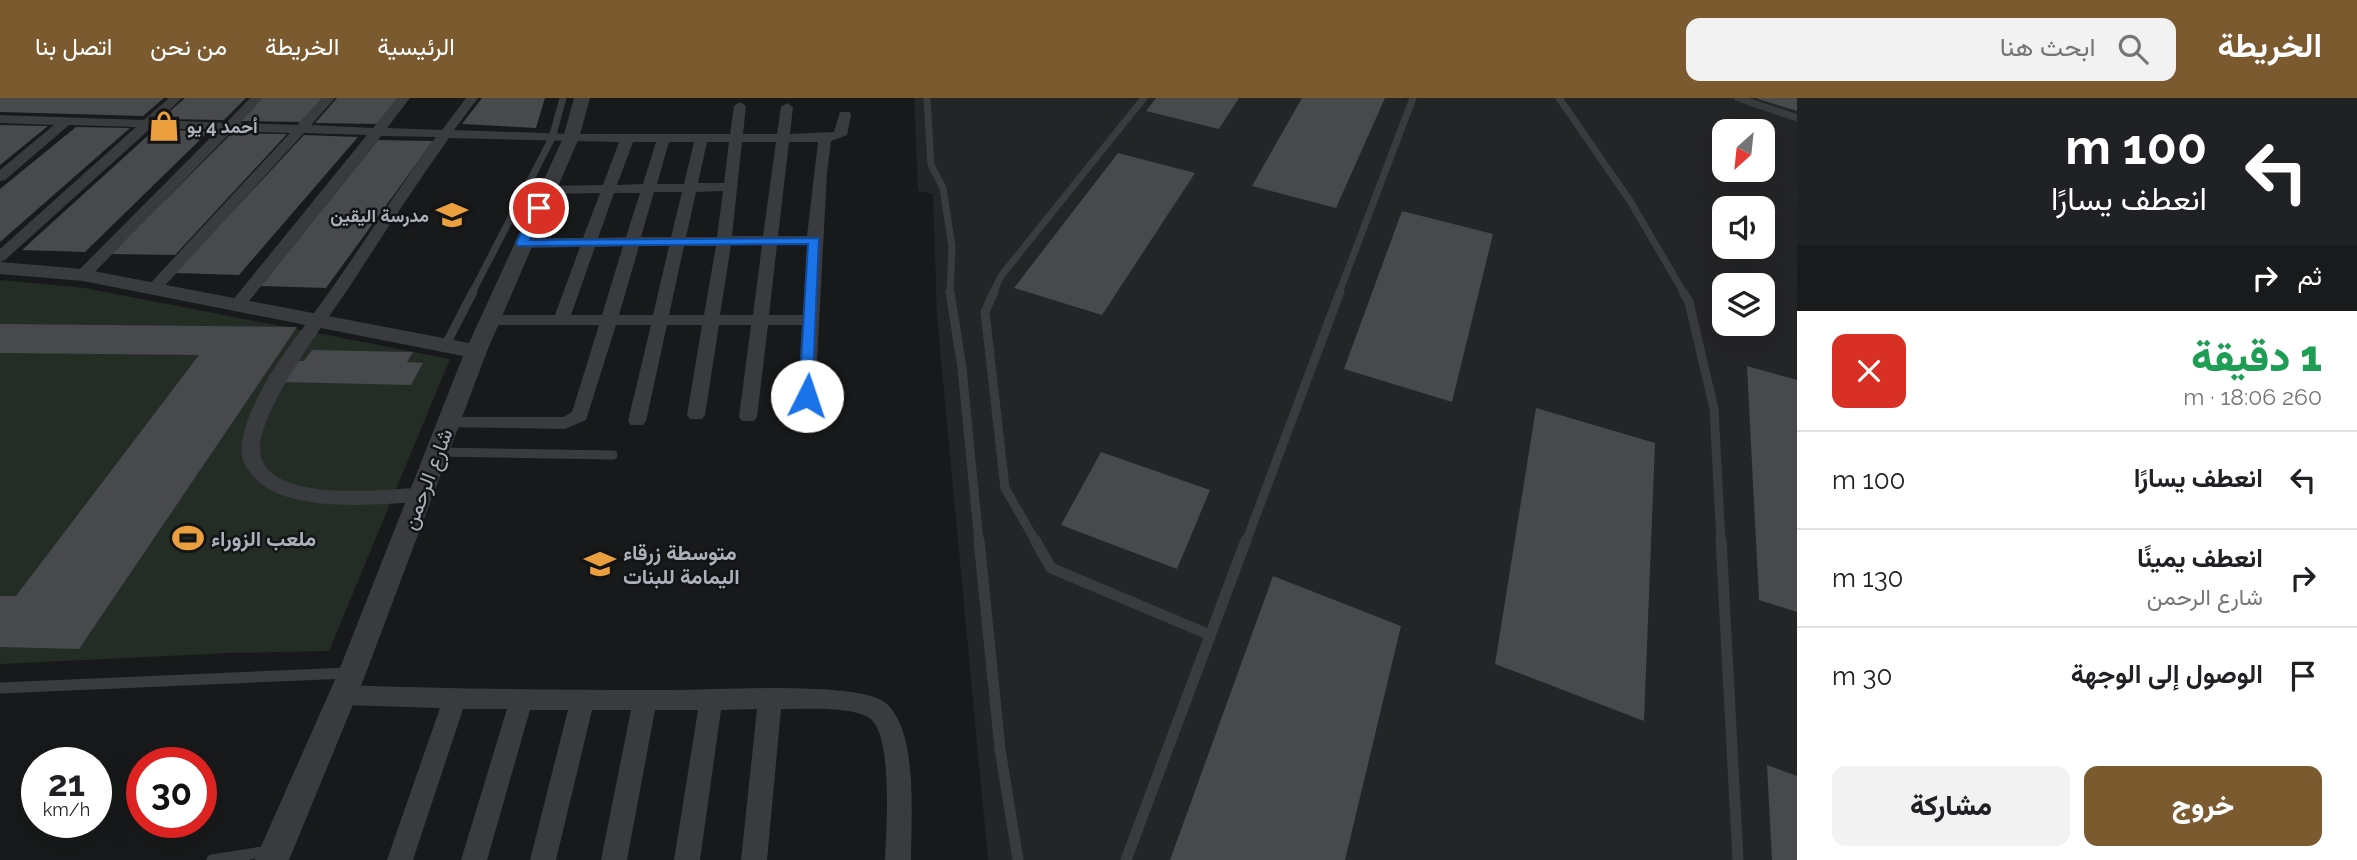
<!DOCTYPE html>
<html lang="ar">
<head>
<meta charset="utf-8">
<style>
	body { margin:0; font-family:Raleway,Vazirmatn,sans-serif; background:#f2f2f2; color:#202124; direction:rtl; height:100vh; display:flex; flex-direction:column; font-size:26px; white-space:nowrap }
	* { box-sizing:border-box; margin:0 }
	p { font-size:23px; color:#757577 }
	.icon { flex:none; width:38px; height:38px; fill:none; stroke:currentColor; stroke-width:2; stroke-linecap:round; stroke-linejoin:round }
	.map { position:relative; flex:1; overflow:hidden; direction:ltr }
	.side { display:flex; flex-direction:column; background:#fff; width:560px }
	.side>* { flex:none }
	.hud { background:#202124; color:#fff; overflow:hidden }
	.needle { width:46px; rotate:207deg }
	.controls { position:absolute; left:1712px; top:21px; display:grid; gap:14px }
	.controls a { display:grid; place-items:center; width:63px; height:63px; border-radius:14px; background:#fff; box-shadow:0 7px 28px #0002; font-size:35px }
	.speed { position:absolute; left:21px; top:649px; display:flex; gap:14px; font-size:35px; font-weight:700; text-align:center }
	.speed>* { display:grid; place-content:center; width:91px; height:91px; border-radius:50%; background:#fff; box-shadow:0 7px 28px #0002; line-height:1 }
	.speed small { font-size:18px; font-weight:400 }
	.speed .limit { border:10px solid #d22; background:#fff; color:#111 }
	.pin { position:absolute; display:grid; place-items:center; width:60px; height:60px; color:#fff; margin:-30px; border:4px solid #fff; border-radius:50%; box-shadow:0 2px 7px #0007 }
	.me { position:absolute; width:77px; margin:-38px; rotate:4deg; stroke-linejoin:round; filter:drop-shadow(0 0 5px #0008) }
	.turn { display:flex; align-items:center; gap:24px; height:147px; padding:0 35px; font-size:32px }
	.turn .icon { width:91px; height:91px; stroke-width:2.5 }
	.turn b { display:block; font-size:49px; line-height:60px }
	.then { display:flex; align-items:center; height:66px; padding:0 35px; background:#0003; gap:14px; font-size:26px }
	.round { display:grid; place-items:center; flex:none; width:74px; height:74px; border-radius:14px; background:#f2f2f2 }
	.overview { display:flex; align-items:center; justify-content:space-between; height:119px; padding:0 35px }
	h1 { font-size:42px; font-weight:800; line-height:52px; color:#1e9e55 }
	.cta { display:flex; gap:14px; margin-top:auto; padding:14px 35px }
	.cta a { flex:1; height:80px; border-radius:14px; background:#7c5a30; color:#fff; font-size:28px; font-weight:800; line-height:80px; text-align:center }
	.cta a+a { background:#f2f2f2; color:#202124 }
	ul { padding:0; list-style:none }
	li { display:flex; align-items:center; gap:21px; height:98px; padding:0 35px; border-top:2px solid #e0e0e0 }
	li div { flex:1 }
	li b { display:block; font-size:26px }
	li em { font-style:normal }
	header { display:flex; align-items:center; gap:42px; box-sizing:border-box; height:98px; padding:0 35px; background:#7c5a30; color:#fff }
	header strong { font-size:33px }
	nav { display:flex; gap:38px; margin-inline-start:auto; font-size:24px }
	.search { width:490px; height:63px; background:#f2f2f2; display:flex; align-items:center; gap:18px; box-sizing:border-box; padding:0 24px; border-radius:14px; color:#757577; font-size:26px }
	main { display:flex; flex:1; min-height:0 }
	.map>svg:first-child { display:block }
</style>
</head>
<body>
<header>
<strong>الخريطة</strong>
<div class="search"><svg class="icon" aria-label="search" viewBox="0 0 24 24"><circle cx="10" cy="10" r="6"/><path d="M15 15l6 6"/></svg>ابحث هنا</div>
<nav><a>الرئيسية</a><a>الخريطة</a><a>من نحن</a><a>اتصل بنا</a></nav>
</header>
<main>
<section class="side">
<div class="hud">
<div class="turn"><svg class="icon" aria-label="left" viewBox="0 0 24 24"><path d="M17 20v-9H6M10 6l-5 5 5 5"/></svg><div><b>100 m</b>انعطف يسارًا</div></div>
<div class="then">ثم<svg class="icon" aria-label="right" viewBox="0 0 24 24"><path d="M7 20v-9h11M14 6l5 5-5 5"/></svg></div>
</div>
<div class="overview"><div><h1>1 دقيقة</h1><p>260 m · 18:06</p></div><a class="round" style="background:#d93025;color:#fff"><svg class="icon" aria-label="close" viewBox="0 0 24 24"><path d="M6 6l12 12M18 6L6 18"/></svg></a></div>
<ul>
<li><svg class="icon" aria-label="left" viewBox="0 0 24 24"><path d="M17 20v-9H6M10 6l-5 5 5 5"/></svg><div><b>انعطف يسارًا</b></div><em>100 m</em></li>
<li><svg class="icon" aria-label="right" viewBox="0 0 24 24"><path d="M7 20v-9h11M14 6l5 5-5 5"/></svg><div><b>انعطف يمينًا</b><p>شارع الرحمن</p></div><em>130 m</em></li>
<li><svg class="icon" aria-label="arrive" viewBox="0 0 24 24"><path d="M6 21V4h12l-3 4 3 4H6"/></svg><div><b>الوصول إلى الوجهة</b></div><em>30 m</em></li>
</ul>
<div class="cta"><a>خروج</a><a>مشاركة</a></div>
</section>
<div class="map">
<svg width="1797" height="762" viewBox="0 0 1797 762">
	<rect width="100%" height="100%" fill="#18191a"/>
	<path fill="#242527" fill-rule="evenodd" d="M914,0h883v762h-809l-51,-543 -4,-123 -15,-3zM1724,33h38v39h-38zM1724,110h38v39h-38zM1724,187h38v39h-38z"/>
	<path fill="#242d25" d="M0,182l85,8 365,71 -121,292 -100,2 -229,11z"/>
	<path fill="#47494d" d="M0,0h164l-21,18 -143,-4z
		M185,0h61l-22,22 -63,-1z
		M262,0h62l-23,24 -62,-1z
		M337,0h62l-22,26 -62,-1z
		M482,0h63l-9,30 -74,-4z
		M1156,0h83l-20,31 -73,-18z
		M1302,0h83l-49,110 -84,-22z
		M1758,0h39v13l-39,-12z
		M0,27l48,1 -48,39z
		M76,29l54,1 -130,114v-53z
		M154,32l55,1 -124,121 -63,-2z
		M232,35l55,1 -112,121 -64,-1z
		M304,37l54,2 -119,138 -64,-2z
		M378,42l55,1 -107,147 -65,-2z
		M1118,55l77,20 -93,142 -88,-27z
		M1402,113l91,23 -41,168 -108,-33z
		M0,226l297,3 -218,322 -79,-2v-51h16l183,-241 -199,-2z
		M312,252l101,2 -6,10 16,1 -12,22 -129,-3 14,-21h8z
		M1747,268l50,14v232l-38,-12z
		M1536,310l119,35 -11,278 -149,-57z
		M1101,354l109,38 -33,79 -116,-44z
		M1273,478l128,50 -56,234h-175z
		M1767,667l30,11v84h-25z"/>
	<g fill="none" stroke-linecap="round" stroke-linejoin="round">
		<path stroke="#393b3f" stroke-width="7" d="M927,0l4,67 12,23 9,59 -2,46
			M1559,0l71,103 54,92
			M1738,0l59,20
			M472,195l80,-155 11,-40
			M993,195l8,-17 143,-178
			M1339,195l74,-195"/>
		<path stroke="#393b3f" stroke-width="9" d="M950,194l12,76 17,174
			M994,194l-9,20 20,176 31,54
			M1683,194l6,10 25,107 7,133
			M445,248l28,-54
			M438,354l175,3
			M1246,444l94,-250"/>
		<path stroke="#393b3f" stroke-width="11" d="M979,442l21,209 18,111
			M1035,442l16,28 159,67
			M1721,442l17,320
			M0,590l348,-15
			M212,762l57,-9
			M1126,762l120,-320"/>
		<path fill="#393b3f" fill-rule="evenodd" d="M169,0h13l-23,22 67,3 24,-25h13l-23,25 57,2 25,-27h13l-24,27 62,3 24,-30h13l-23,30 55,2 24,-32h12l-24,32 117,4h159l4,-28 6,-4 6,4 -3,28h34l4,-27 6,-4 6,4 -3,27 44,-2 6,-20h10l1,3 -4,20 -16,6 -4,32 -13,246 -3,4h-12l-3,-4 6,-94h-34l-11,92 -3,4h-12l-3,-4 12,-92h-32l-14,90 -3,4h-12l-3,-4 15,-90h-35l-21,96 -3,4h-12l-3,-4 23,-96h-35l-30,95 -21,9 -122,-2 -3,-4 3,-4 6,-2h114l9,-5 27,-87h-109l-8,-5 8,-5h65l25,-68 -58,1 -8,-5 8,-5h61l17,-45 -52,1 -7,-4 7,-4 55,-1 16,-43 -170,-4c-35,49 -68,100 -101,151 -24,35 -50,69 -70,107 -8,17 -25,47 -15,66 20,40 120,27 157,26l7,2 3,5 -3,5 -7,2c-46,2 -141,14 -171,-31 -7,-9 -9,-19 -7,-30 10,-53 58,-107 88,-150 36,-51 69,-104 106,-154l-55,-1 -139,174 -6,1 -8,-5 139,-171 -63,-2 -144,158 -6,2 -8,-5 144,-155 -58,-2 -143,147h-12l-2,-3 2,-3 141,-142 -67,-2 -146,132 -5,2v-13l136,-122 -67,-2 -64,55 -5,1v-11l54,-45 -54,-2v-8l144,5zM633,44h23l-13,42 -26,1zM669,44h25l-10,42h-27zM707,44h22l-5,41h-26zM742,44h34l-13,94h-31zM789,44h29l-11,94h-29zM723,93l-6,46h-31l10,-45zM654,94h28l-11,45h-30zM614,95h26l-14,44 -28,1zM731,147h31l-9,70h-33zM777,147h30l-4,70h-34zM623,148l-21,69h-31l24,-68zM639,148h30l-16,69h-34zM684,148h32l-12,69h-35z
			M343,587c108,4 215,5 321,5 60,0 121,-5 180,1 14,2 35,4 45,15 29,31 22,113 22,154h-26c1,-28 9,-129 -17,-143 -19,-11 -66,-8 -87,-8l-14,151h-26l16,-151 -36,1 -21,150h-26l24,-150h-43l-28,150h-26l30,-150h-39l-36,150h-26l38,-150h-38l-43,150h-26l46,-151h-44l-50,151h-26l53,-152 -97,-3 -8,-3 -4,-7 4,-7z"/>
		<path fill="#393b3f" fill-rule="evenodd" d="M574,0h16l-11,40 -92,213 -121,322 -77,187h-34l83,-187 125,-317 -380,-75 -83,-7v-12l83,7 386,74 94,-205z"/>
	</g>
	<path fill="#1a73e8" stroke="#114b97" stroke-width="2" d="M539,106l6,4 -15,32 289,-2 -7,162 -5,1 -8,-5 9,-152 -290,2 -2,-3 17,-35z"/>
	<defs>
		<symbol id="shop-bare" viewBox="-9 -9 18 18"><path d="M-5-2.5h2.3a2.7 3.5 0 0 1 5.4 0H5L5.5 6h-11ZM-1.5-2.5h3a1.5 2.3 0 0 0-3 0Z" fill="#ec9f3f" stroke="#131415" stroke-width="2.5" paint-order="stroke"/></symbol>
		<symbol id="school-bare" viewBox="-9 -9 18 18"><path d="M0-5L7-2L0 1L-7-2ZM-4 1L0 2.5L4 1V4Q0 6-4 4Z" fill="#ec9f3f" stroke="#131415" stroke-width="2.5" paint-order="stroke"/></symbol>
		<symbol id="stadium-bare" viewBox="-9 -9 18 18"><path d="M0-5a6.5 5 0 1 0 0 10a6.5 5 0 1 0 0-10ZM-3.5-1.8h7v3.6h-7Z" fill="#ec9f3f" stroke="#131415" stroke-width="2.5" paint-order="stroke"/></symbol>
	</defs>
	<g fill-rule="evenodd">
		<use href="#shop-bare" x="142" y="6" width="44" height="44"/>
		<use href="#school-bare" x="430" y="95" width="44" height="44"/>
		<use href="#stadium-bare" x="166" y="418" width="44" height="44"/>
		<use href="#school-bare" x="578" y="444" width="44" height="44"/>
	</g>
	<g text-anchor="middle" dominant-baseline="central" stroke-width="5" stroke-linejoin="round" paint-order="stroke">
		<g font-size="18" font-weight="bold" fill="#abb1ba" stroke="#131415" text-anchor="start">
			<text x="187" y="28">أحمد 4 يو</text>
			<text x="429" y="117" text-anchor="end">مدرسة اليقين</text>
		</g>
		<g font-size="21" fill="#abb1ba" stroke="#131415">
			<text transform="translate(427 381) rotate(-69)">شارع الرحمن</text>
		</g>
		<g font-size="21" font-weight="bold" fill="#abb1ba" stroke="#131415" text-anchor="start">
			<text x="211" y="440">ملعب الزوراء</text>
			<text x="623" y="454">متوسطة زرقاء<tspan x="623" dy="24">اليمامة للبنات</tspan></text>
		</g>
	</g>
</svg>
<div class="controls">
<a><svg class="needle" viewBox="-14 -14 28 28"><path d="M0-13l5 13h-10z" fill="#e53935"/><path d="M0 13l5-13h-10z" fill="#757577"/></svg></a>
<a><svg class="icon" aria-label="sound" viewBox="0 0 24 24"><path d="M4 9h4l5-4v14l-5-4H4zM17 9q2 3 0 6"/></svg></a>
<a><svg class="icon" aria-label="layers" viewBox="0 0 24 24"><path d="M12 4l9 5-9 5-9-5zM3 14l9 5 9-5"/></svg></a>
</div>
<div class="speed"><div>21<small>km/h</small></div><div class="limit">30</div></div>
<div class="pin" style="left:539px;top:110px;background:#d93025"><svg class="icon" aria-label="arrive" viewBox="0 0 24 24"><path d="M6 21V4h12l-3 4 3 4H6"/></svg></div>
<svg class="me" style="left:807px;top:298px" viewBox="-20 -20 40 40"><circle r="19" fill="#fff"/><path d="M0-13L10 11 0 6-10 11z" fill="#1a73e8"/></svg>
</div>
</main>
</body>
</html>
